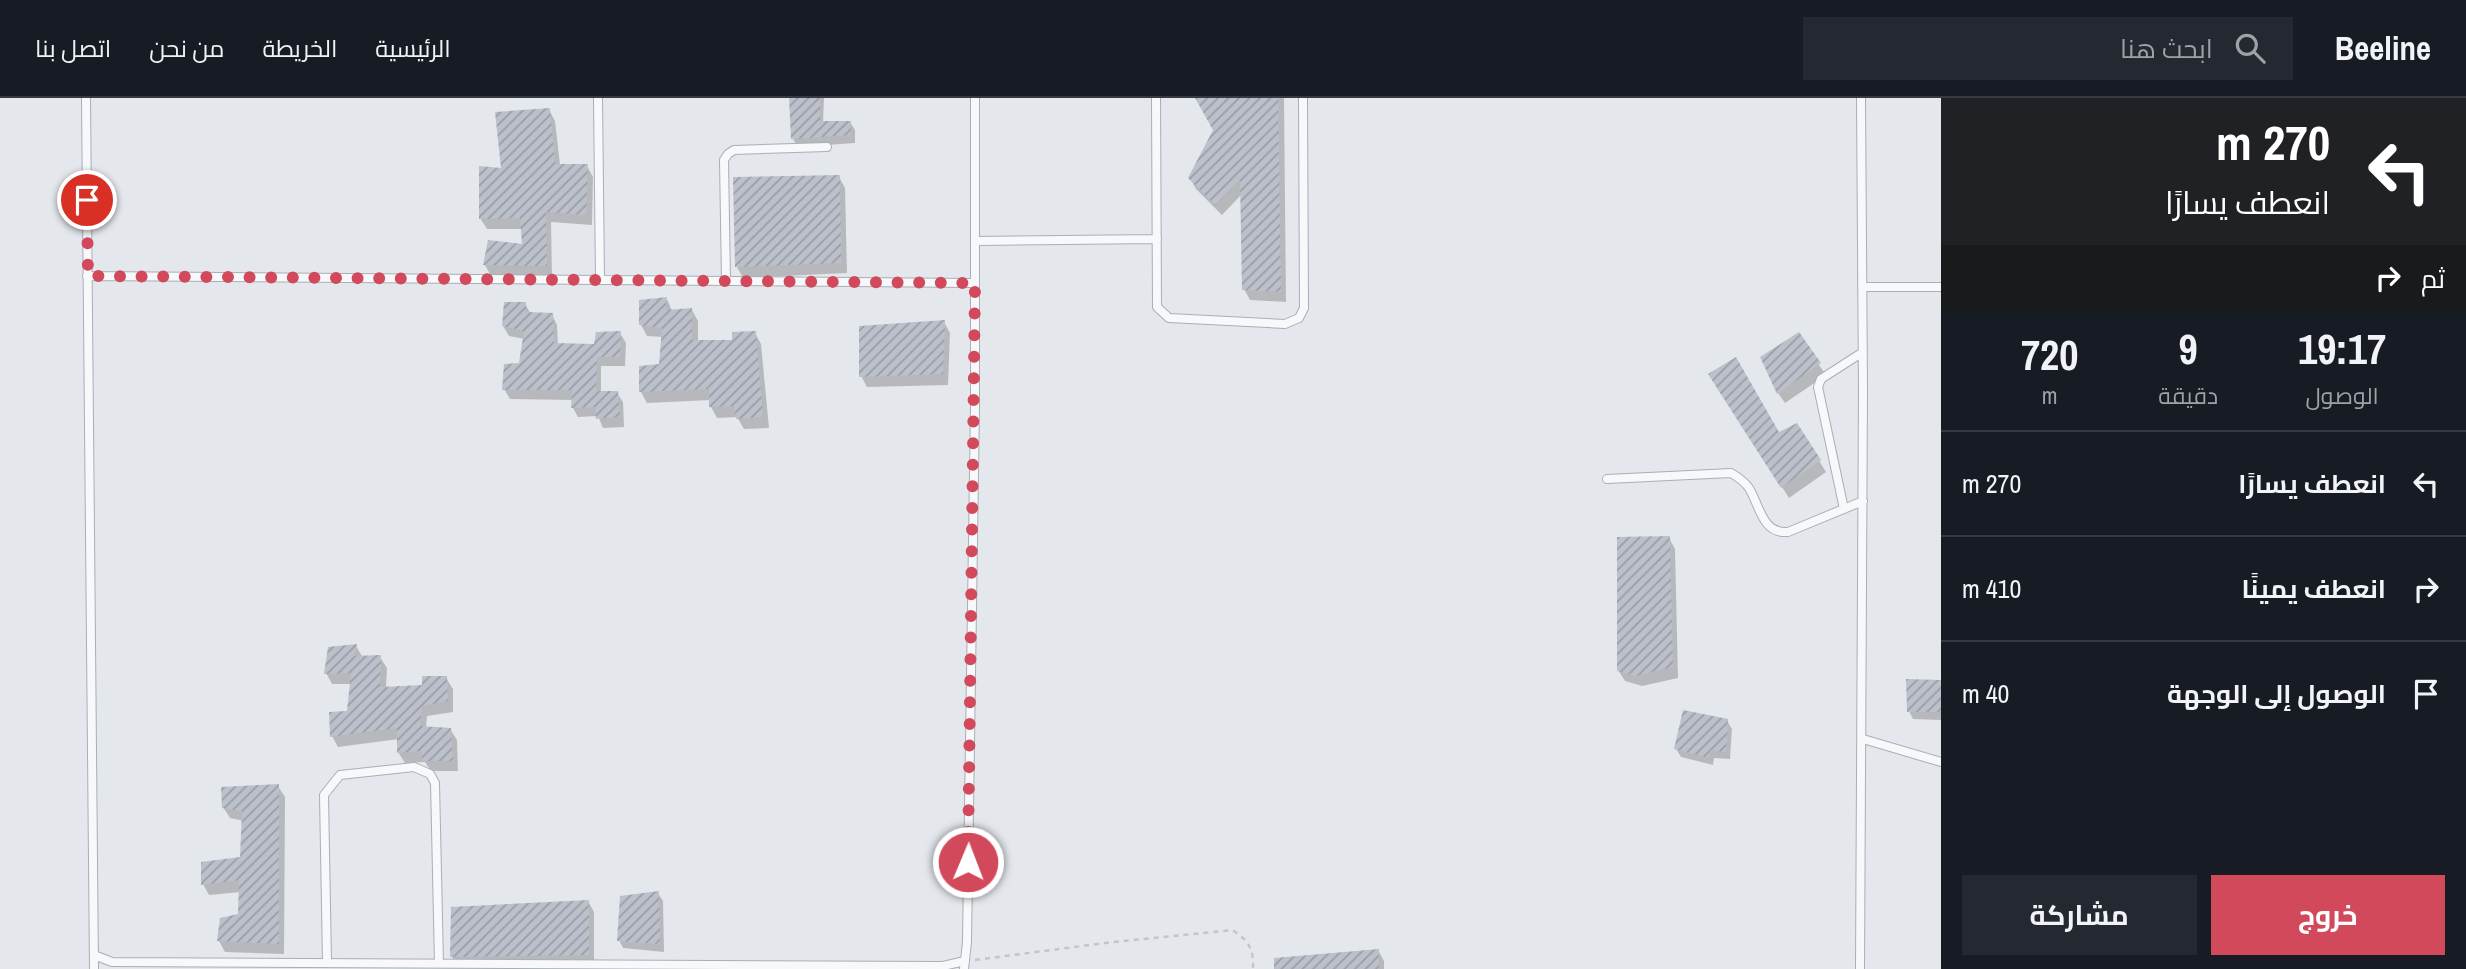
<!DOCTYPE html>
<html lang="ar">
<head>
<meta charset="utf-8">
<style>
	body { margin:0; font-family:"Archivo Narrow",Cairo,sans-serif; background:#242831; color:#f1f3f6; direction:rtl; height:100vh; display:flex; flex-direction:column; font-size:26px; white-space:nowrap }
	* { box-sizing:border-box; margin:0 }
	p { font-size:23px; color:#9ea1a6 }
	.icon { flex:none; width:38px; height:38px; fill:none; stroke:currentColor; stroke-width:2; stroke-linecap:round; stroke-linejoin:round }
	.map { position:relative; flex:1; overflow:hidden; direction:ltr }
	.details { display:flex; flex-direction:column; background:#171b24; width:525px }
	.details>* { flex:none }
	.guide { background:#202124; color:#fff; overflow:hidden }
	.pin { position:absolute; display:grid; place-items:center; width:60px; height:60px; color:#fff; margin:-30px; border:4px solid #fff; border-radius:50%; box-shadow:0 2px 7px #0007 }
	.me { position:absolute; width:77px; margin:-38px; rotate:1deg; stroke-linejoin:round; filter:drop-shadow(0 0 5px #0008) }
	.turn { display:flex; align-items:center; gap:24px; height:147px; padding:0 21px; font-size:32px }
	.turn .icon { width:91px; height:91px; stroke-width:2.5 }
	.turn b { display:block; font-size:49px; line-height:60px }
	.then { display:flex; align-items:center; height:66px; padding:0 21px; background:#0003; gap:14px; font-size:26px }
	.eta { display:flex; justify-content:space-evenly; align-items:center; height:119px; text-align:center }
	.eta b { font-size:42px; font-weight:700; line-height:49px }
	.cta { display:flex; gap:14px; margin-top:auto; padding:14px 21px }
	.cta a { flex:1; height:80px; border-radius:0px; background:#d1495b; color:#fff; font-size:28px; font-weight:700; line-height:80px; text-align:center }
	.cta a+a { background:#242831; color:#f1f3f6 }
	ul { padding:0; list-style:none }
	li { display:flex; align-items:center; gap:21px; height:105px; padding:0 21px; border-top:2px solid #363941 }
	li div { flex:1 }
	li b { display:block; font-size:26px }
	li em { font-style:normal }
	header { display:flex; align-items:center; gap:42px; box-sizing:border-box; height:98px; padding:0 35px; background:#171b24; border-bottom:2px solid #363941 }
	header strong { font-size:33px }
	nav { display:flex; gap:38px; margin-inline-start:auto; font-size:24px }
	.search { width:490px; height:63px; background:#242831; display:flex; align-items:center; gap:18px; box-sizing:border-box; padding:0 24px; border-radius:0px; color:#9ea1a6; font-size:26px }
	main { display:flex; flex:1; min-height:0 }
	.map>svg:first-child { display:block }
</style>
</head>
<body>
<header>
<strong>Beeline</strong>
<div class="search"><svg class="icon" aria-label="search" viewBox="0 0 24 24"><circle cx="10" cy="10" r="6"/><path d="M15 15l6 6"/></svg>ابحث هنا</div>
<nav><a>الرئيسية</a><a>الخريطة</a><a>من نحن</a><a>اتصل بنا</a></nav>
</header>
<main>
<section class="details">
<div class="guide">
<div class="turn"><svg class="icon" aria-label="left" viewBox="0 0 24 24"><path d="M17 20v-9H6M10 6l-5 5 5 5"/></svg><div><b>270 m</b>انعطف يسارًا</div></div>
<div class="then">ثم<svg class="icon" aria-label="right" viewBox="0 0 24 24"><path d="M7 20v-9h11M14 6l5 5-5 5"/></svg></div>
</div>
<div class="eta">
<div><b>19:17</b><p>الوصول</p></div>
<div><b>9</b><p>دقيقة</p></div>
<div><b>720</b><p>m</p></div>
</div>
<ul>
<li><svg class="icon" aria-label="left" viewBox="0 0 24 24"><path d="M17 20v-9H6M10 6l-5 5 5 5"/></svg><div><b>انعطف يسارًا</b></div><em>270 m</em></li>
<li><svg class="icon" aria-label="right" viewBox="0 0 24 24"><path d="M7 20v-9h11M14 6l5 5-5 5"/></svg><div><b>انعطف يمينًا</b></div><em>410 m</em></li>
<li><svg class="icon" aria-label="arrive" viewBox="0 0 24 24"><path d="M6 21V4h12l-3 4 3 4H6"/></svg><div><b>الوصول إلى الوجهة</b></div><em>40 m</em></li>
</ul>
<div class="cta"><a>خروج</a><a>مشاركة</a></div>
</section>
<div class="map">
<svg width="1941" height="871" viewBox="0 0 1941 871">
	<defs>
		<pattern id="building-hatch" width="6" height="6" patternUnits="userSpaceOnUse" patternTransform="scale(1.75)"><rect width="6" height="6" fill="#bbc0ca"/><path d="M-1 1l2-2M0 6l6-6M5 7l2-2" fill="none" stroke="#989da6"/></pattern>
	</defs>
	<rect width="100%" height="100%" fill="#e4e7ec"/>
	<path fill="#0003" d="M791,0h33l-1,25 27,-1 5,8v13l-57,4 -5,-8z
		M1197,0h87l2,204 -36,-2 -6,-11 -2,-95 -20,21 -26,-26 -6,-11 25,-48z
		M549,12l6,11 5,44 27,1 6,11 -1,48 -41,-3 1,54h-61l-6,-11 39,-19 -1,-17h-36l-7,-11 23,-48z
		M839,79l6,11 2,85 -104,5 -6,-11z
		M667,201l5,12 20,-1 6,11v21h36l21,-9 6,11 8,84 -25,1 -7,-12 -20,1 -6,-11v-7l-64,3 -6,-11 20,-26 2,-29 -16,-1 -6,-11z
		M525,206l6,10 21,1 5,10 1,20 38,1 24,-13 6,10 -1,23h-24v27h16l6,9 1,25 -21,1 -5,-12 -20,1 -5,-9v-8l-63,-1 -6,-10 17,-25 4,-25 -16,-3 -6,-10z
		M944,224l6,11 -2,52 -81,2 -6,-11z
		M1798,237l28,40 -41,28 -7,-10z
		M1717,287l61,49 19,-9 29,47 -37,26z
		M1669,440l6,11 3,129 -36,8 -17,-5 -7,-11z
		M356,548l7,12 17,-1 7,11 -1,20 37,-1 23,-9 7,11v23l-26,4 -1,12 24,1 7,11 1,31h-27l-6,-9 -20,1 -7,-11 1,-13 -61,8 -6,-11 16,-24 3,-28h-19l-6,-11z
		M1941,584v38l-28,-1 -4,-8z
		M1727,623l5,8 -2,30 -16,-1 -1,7 -32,-8 -5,-8z
		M278,688l7,11 -1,157 -59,-2 -6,-11 21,-25 1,-24 -32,3 -6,-11 39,-25 2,-38 -14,-3 -7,-11z
		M658,795l5,8 1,51 -41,-4 -4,-8z
		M588,803l6,11v53l-136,3 -6,-11z
		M1378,852l6,11v8h-108z"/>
	<path fill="url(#building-hatch)" d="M789,0h31v23h31v14l-60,4z
		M1195,0h83l3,194 -39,-2 -2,-111 -25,26 -27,-27 25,-48z
		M550,10l5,56h33l-2,51 -40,-3 1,54 -64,-1 5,-25 34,4 -2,-26 -41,1v-53l22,2 -6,-56z
		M840,77l1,88 -106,4 -2,-90z
		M667,199l-2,13 27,-2v32h40v-8l24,-1 7,86 -27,2 -2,-13 -25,1v-18l-70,3v-26l20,-2 3,-36 -23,-3v-25z
		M504,204h22v10l27,1 1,30 40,1 2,-12 25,-1 -1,26h-23l-1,34h22l2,26 -24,2 -1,-12 -24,1 1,-18h-70l2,-26 15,-1 5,-32 -22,-5z
		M945,222l-2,54 -84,3v-51z
		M1799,234l22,31 -44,31 -17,-37z
		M1736,259l43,75 18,-9 24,37 -40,28 -73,-114z
		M1670,438l3,131 -38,9 -18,-5v-134z
		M357,546l-3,12 27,-1 -1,32 42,-2v-9h25l1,25 -26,5 -2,20 31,2 2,33h-30l-2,-10 -24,2v-25l-67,9 -1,-25 18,-1 4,-38 -27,1 4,-27z
		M1906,581l35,1v32h-34z
		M1683,612l45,9 -2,33 -16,-2 -1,8 -35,-9z
		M279,686v160l-62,-3 3,-23 18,-4 1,-34 -38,5v-23l39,-5 2,-46 -20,-3 -1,-21z
		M659,793l1,53 -43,-3 3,-45z
		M589,802v55l-139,2 1,-50z
		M1379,851v20h-105v-11z"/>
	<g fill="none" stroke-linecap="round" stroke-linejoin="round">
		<defs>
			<path id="service" d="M86,0l8,871
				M598,0l2,182
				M1156,0l1,209 12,11 116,6 14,-6 5,-10 -1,-210
				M975,143l182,-2
				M87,178l888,7
				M726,183l-2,-121 4,-6 6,-4 93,-3
				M1862,189h79
				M1607,381l124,-6c7,4 13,8 18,15 11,18 13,46 39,44l75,-31
				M1844,411l-26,-122 3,-8 42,-27
				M1863,641l78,23
				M94,857l18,7 831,4 22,-5
				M327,864l-3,-167 16,-20 74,-8 16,7 5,9 4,180
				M964,871l3,-27 8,-535v-309
				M1860,871l3,-579 -2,-292"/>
		</defs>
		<use href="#service" stroke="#a9aeb7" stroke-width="10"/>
		<path stroke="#c2c5cb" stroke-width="2.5" stroke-dasharray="5 5" stroke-linecap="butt" d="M975,862l130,-17 127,-13c17,10 22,20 21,39"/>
		<use href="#service" stroke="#f7f8fa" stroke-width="8"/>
	</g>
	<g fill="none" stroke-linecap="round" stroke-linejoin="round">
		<path stroke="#d1495b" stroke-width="12" stroke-dasharray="0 21.6" d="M87,102l1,76 887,7 -7,579"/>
	</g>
</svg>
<div class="pin" style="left:87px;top:102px;background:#d93025"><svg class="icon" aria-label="arrive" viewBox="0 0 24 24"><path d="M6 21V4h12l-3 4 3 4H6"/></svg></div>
<svg class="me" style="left:968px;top:764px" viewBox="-20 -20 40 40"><circle r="17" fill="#d1495b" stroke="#fff" stroke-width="3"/><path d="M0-11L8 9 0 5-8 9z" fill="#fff"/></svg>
</div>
</main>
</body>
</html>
